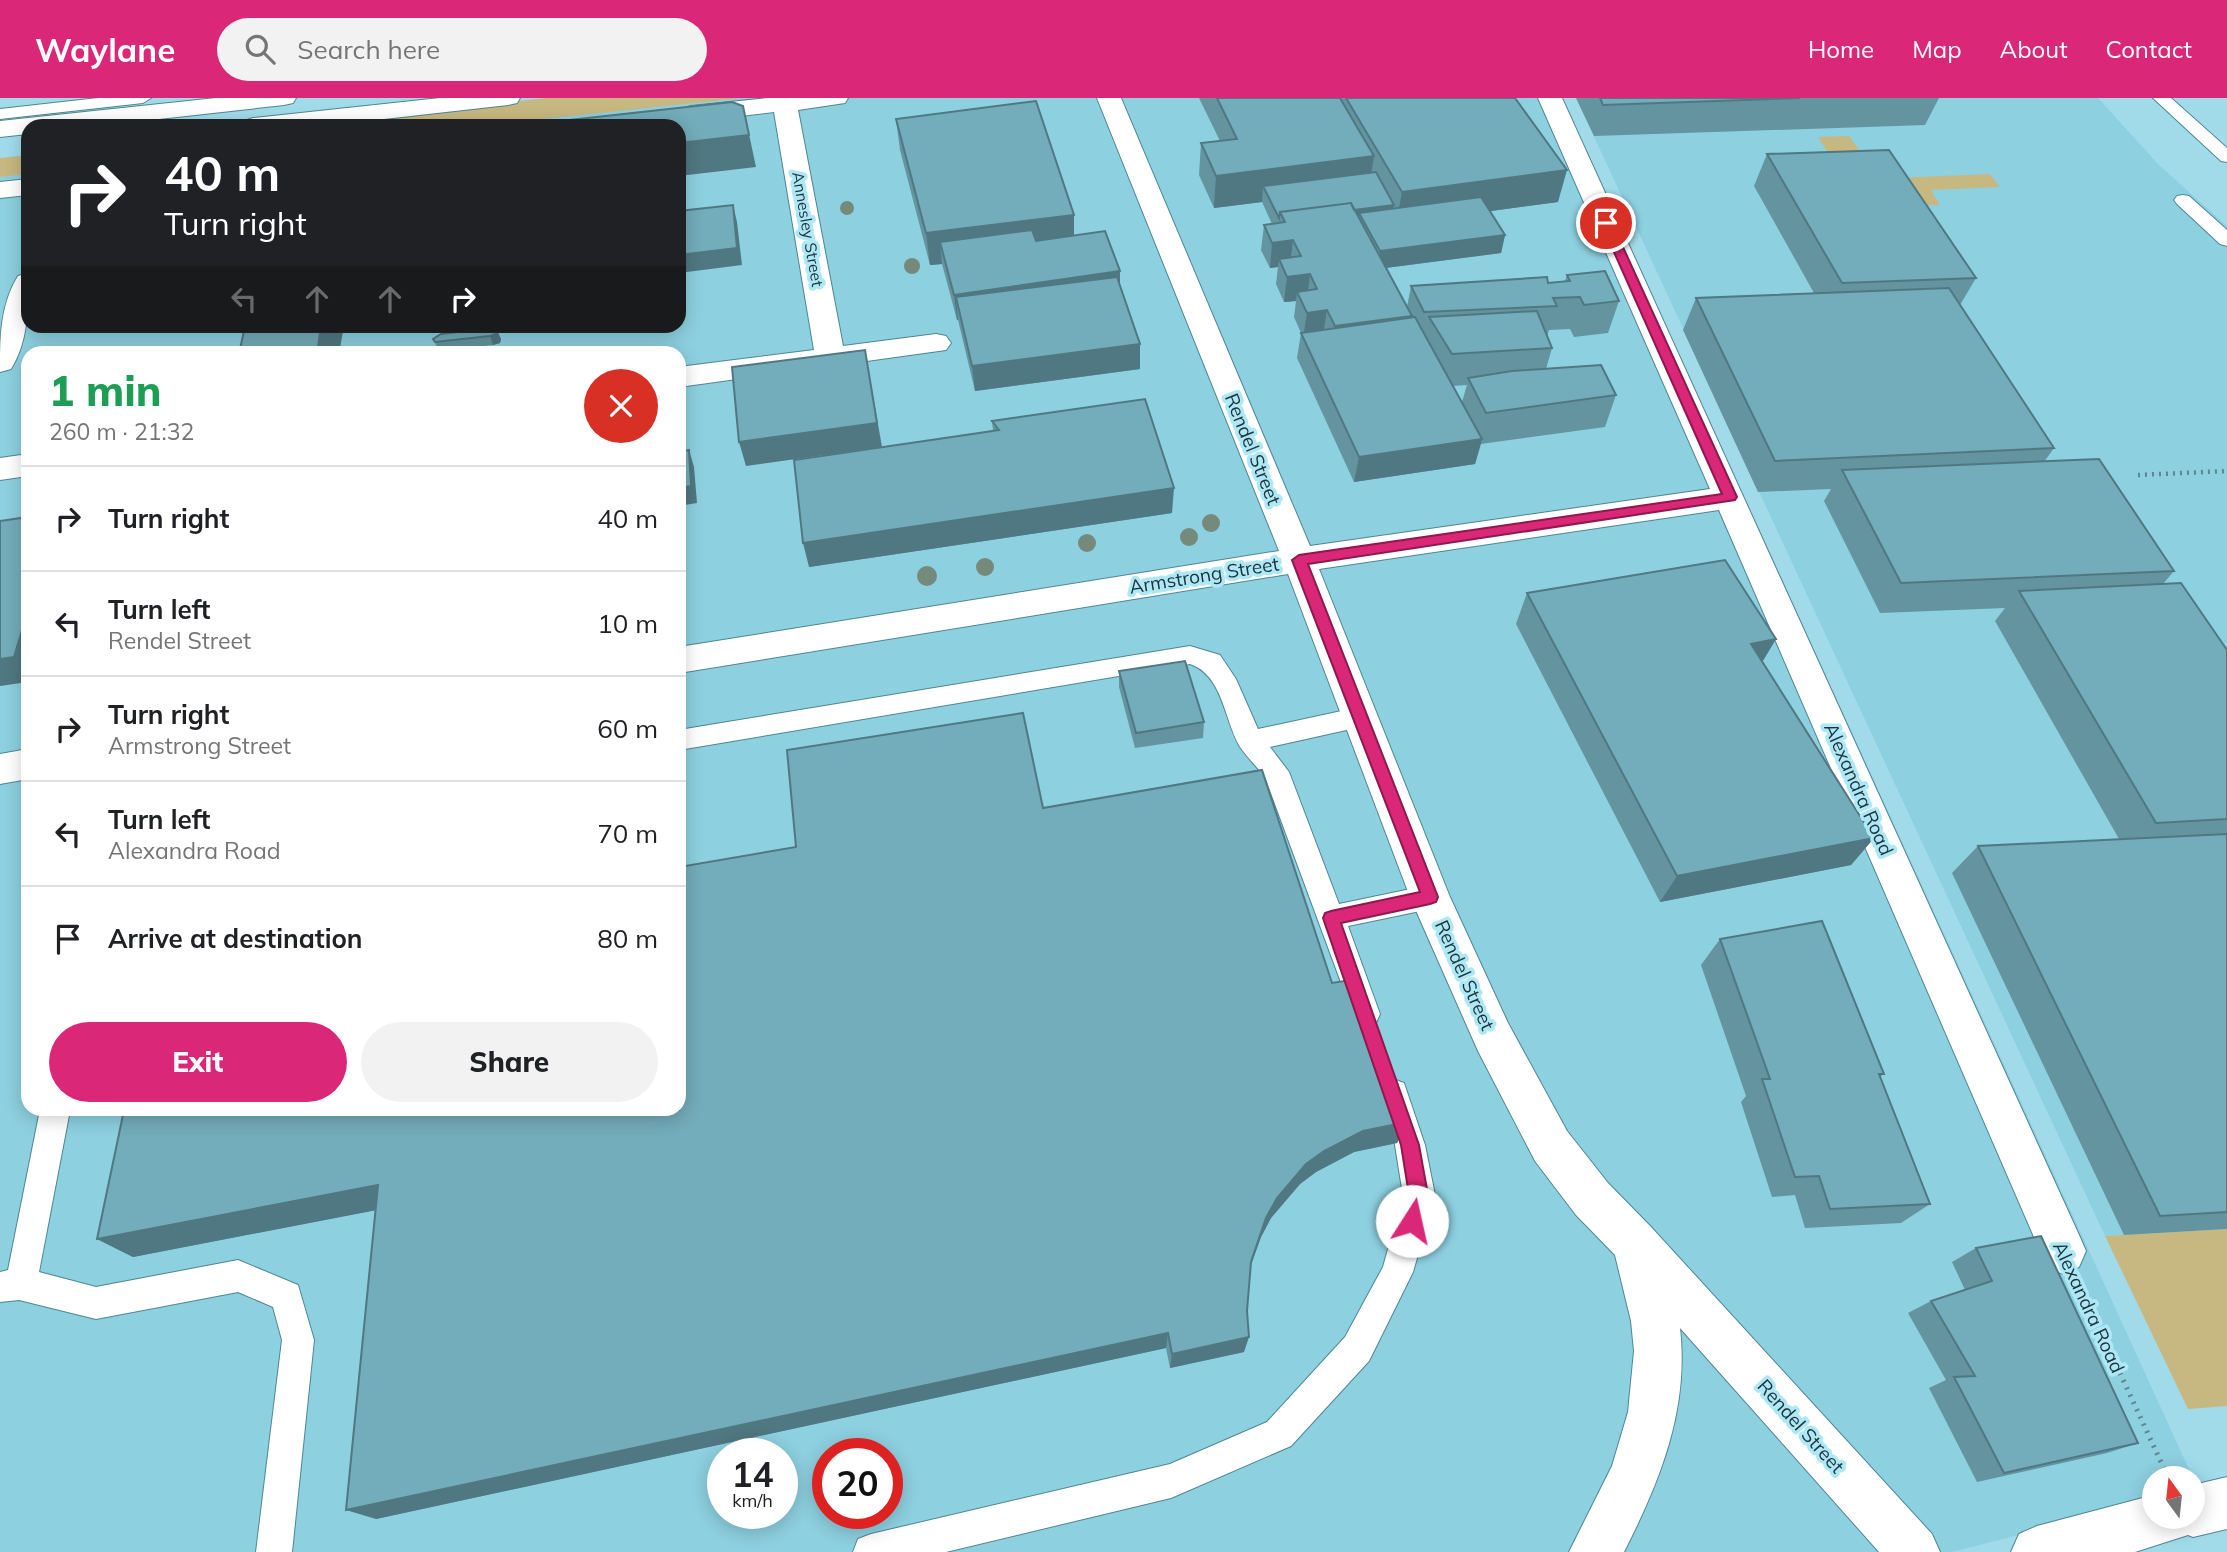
<!DOCTYPE html>
<html lang="en">
<head>
<meta charset="utf-8">
<style>
	body { margin:0; font-family:Mulish,sans-serif; background:#f2f2f2; color:#202124; height:100vh; display:flex; flex-direction:column; font-size:26px; white-space:nowrap }
	* { box-sizing:border-box; margin:0 }
	p { font-size:23px; color:#757577 }
	.icon { flex:none; width:38px; height:38px; fill:none; stroke:currentColor; stroke-width:2; stroke-linecap:round; stroke-linejoin:round }
	.map { position:relative; flex:1; overflow:hidden }
	.side { position:absolute; left:21px; top:248px; width:665px; height:770px; display:flex; flex-direction:column; background:#fff; border-radius:21px; box-shadow:0 4px 18px #0003 }
	.side>* { flex:none }
	.banner { position:absolute; left:21px; top:21px; width:665px; height:214px; border-radius:21px; box-shadow:0 4px 18px #0003; background:#202124; color:#fff; overflow:hidden }
	.needle { width:46px; rotate:345deg }
	.fabs { position:absolute; left:2142px; top:1368px; display:grid; gap:14px }
	.fabs a { display:grid; place-items:center; width:63px; height:63px; border-radius:50%; background:#fff; box-shadow:0 4px 18px #0003; font-size:35px }
	.speed { position:absolute; left:707px; top:1340px; display:flex; gap:14px; font-size:35px; font-weight:700; text-align:center }
	.speed>* { display:grid; place-content:center; width:91px; height:91px; border-radius:50%; background:#fff; box-shadow:0 4px 18px #0003; line-height:1 }
	.speed small { font-size:18px; font-weight:400 }
	.speed .limit { border:10px solid #d22; background:#fff; color:#111 }
	.pin { position:absolute; display:grid; place-items:center; width:60px; height:60px; color:#fff; margin:-30px; border:4px solid #fff; border-radius:50%; box-shadow:0 2px 7px #0007 }
	.me { position:absolute; width:77px; margin:-38px; rotate:10deg; stroke-linejoin:round; filter:drop-shadow(0 0 5px #0008) }
	.turn { display:flex; align-items:center; gap:24px; height:147px; padding:0 28px; font-size:32px }
	.turn .icon { width:91px; height:91px; stroke-width:2.5 }
	.turn b { display:block; font-size:49px; line-height:60px }
	.lanes { display:flex; align-items:center; height:66px; padding:0 28px; background:#0003; justify-content:center; gap:35px; direction:ltr }
	.lanes .off { opacity:.35 }
	.round { display:grid; place-items:center; flex:none; width:74px; height:74px; border-radius:37px; background:#f2f2f2 }
	.headline { display:flex; align-items:center; justify-content:space-between; height:119px; padding:0 28px }
	h1 { font-size:42px; font-weight:800; line-height:52px; color:#1e9e55 }
	.cta { display:flex; gap:14px; margin-top:auto; padding:14px 28px }
	.cta a { flex:1; height:80px; border-radius:42px; background:#db2777; color:#fff; font-size:28px; font-weight:800; line-height:80px; text-align:center }
	.cta a+a { background:#f2f2f2; color:#202124 }
	ul { padding:0; list-style:none }
	li { display:flex; align-items:center; gap:21px; height:105px; padding:0 28px; border-top:2px solid #e0e0e0 }
	li div { flex:1 }
	li b { display:block; font-size:26px }
	li em { font-style:normal }
	header { display:flex; align-items:center; gap:42px; box-sizing:border-box; height:98px; padding:0 35px; background:#db2777; color:#fff }
	header strong { font-size:33px }
	nav { display:flex; gap:38px; margin-inline-start:auto; font-size:24px }
	.search { width:490px; height:63px; background:#f2f2f2; display:flex; align-items:center; gap:18px; box-sizing:border-box; padding:0 24px; border-radius:38px; color:#757577; font-size:26px }
	.map>svg:first-child { display:block }
</style>
</head>
<body>
<header>
<strong>Waylane</strong>
<div class="search"><svg class="icon" aria-label="search" viewBox="0 0 24 24"><circle cx="10" cy="10" r="6"/><path d="M15 15l6 6"/></svg>Search here</div>
<nav><a>Home</a><a>Map</a><a>About</a><a>Contact</a></nav>
</header>
<div class="map">
<svg width="2227" height="1454" viewBox="0 0 2227 1454">
	<rect width="100%" height="100%" fill="#a1dbea"/>
	<path fill="#8dd0e0" fill-rule="evenodd" d="M734,0h828l636,1391 -5,2v-12h-39v22l-202,51h-1952v-1379l28,-3v156h651v-200h-218zM28,256h651v756h-651zM723,1356h59v60h-59zM828,1356h59v60h-59z
		M1576,0h522l61,67 68,61v1002l-122,8z"/>
	<path fill="#c7b881" d="M547,0h195l-264,28h-186z
		M1849,38l33,45 -35,2 -29,-46z
		M28,57v19l-28,3v-19z
		M1990,76l10,13 -69,3 9,15 -27,1 -19,-28z
		M2227,1131v177l-39,3 -83,-173z"/>
	<g fill="none" stroke-linecap="round" stroke-linejoin="round">
		<defs>
			<path id="service" d="M98,0h53l-8,5 -143,16v-10z
				M2153,0h18l56,50v14l-6,-1z
				M2183,97l6,1 38,34v16l-7,-2 -43,-40 -3,-4 3,-4z
				M1190,548l30,9 16,24 22,50 102,-22 9,3 3,7 -3,7 -9,3 -90,20 19,25 50,132 91,-19 10,4 4,8 -4,8 -10,4 -82,17 32,88 -4,9 -10,4 -10,-4 -91,-246c-8,-10 -18,-20 -25,-30 -16,-27 -17,-72 -50,-83l-511,86v-20z
				M1393,981l11,4 21,62 10,50 -22,77 -44,89 -78,85 -120,52 -225,54h-93l5,-13 13,-5 299,-70 97,-42 78,-85 38,-70 20,-72 -8,-50 -17,-52 4,-10z
				M40,1012h30l-31,162 57,15 142,-27 60,25 16,55 -22,212h-36l26,-212 -9,-33 -35,-15 -142,27 -77,-19 -19,2v-30l8,-2z"/>
			<path id="minor" d="M768,0h80l-3,5 -47,7 45,236 93,-12 10,2 5,7 -5,7 -267,37v-20l135,-17 -40,-238 -83,10 -9,-3 -4,-5 4,-5 9,-3z
				M1097,0h24l189,448 400,-57 -172,-391h24l517,1137 7,16 -7,16 -16,7 -16,-7 -328,-757 -400,59 131,328 58,126 59,108 41,52 43,44 281,307 8,18h-61l-199,-224c9,78 -18,148 -52,216l-4,8h-55l43,-86 16,-54 6,-61 -3,-30 -16,-66 -39,-40 -41,-54 -57,-110 -68,-154 -122,-323 -609,99v-26l600,-96z
				M28,81v16l-28,3v-16z
				M28,175c0,34 1,67 -17,96l-11,3c0,-34 0,-67 18,-96z
				M28,356v22l-28,4v-22z
				M28,651v30l-28,5v-30z
				M2227,1379v52l-34,8 -5,-2 -53,17h-124l8,-18 18,-8 117,-31v22h39v-32z"/>
			<path id="trunk" d="M216,0h80l-3,5 -9,2 -188,21h-68v8l-28,3v-16z
				M440,0h80l-3,5 -9,2 -186,21h-82l4,-5 9,-3z"/>
		</defs>
		<use href="#service" stroke="#4e8693" stroke-width="2"/>
		<use href="#minor" stroke="#4e8693" stroke-width="2"/>
		<use href="#trunk" stroke="#4e8693" stroke-width="2"/>
		<path stroke="#5e8690" stroke-width="4.5" stroke-dasharray="2 5" stroke-linecap="butt" d="M2138,377l89,-4"/>
		<path stroke="#5e8690" stroke-width="5" stroke-dasharray="2 6" stroke-linecap="butt" d="M2083,1195l84,182"/>
		<use href="#service" fill="#fff" fill-rule="evenodd"/>
		<use href="#minor" fill="#fff" fill-rule="evenodd"/>
		<use href="#trunk" fill="#fff" fill-rule="evenodd"/>
	</g>
	<g fill="#768a7b">
		<circle cx="847" cy="110" r="7"/>
		<circle cx="912" cy="168" r="8"/>
		<circle cx="1211" cy="425" r="9"/>
		<circle cx="1189" cy="439" r="9"/>
		<circle cx="1087" cy="445" r="9"/>
		<circle cx="985" cy="469" r="9"/>
		<circle cx="927" cy="478" r="10"/>
	</g>
	<path fill="#6394a0" fill-rule="evenodd" d="M1199,0h316l43,104 -68,9 15,24 -4,18 -115,15 21,39 4,-21 137,-3 17,-2 2,-6 52,26 -11,32 -34,4 -4,-8 -21,1 -2,6 5,12 -6,21 70,26 -11,32 -124,17 -6,20 -121,18 -57,-124 4,-25 -7,-16 2,-16 -12,1 -8,-18 2,-17 -8,1 -9,-18 3,-25 8,-1 -10,-22 -48,6 -15,-33 2,-32 19,-2zM1467,287l-5,17 -9,-16z
		M1576,0h363l-14,27 -331,11z
		M896,21l178,96v21l46,35v16l20,82 -165,22 -17,-71h-1l-15,-56 -12,1 -30,-115z
		M1767,56l209,124 -16,27 94,143 -10,14 130,109 -11,13 64,66v579l-103,6 -172,-362 26,-27 141,-7 -124,-218 10,-13 -125,5 -56,-112 7,-12 -73,3 -75,-162 13,-32 118,-5 -60,-107z
		M437,228h63l-1,1 -6,1 8,11 -1,4 -7,2 -54,6 -6,-12 11,-5 -4,-2z
		M992,323l180,92 -363,54 184,-136z
		M1527,495l249,46 -14,23 112,176 -23,27 -191,37 -144,-278z
		M1119,573l85,51 -1,16 -68,10 -16,-61z
		M1043,710l289,175 75,139 -10,21 -43,9 -38,20 -16,12 -29,34 -10,19 -11,29 -6,86 -74,16 -4,-20 -790,171 -1,-309 -242,47 -36,-18z
		M1720,841l164,135 -4,3 50,127 -29,19 -96,5 -10,-33 -23,2 -31,-95 5,-6 -45,-131z
		M1976,1150l162,195 -31,10 -130,29 -48,-94 17,-8 -38,-67 23,-12 34,-11 -13,-28z"/>
	<path fill="#507882" d="M743,8l13,61 -77,9v-33z
		M1374,58l-5,32 -106,-2 -1,16 -48,6 2,-32z
		M1567,72l-9,32 -162,22 6,-32z
		M733,107l4,17 5,43 -63,8v-18z
		M1394,107l-3,17 -32,-9 -2,13 -72,-4 -2,-4z
		M1074,117v32l-134,-5 2,22 -12,1 -4,-32z
		M1505,137l-4,18 -124,16 3,-18z
		M1293,142l-3,25 -11,-6 -1,8 -8,1 2,-25z
		M1120,173v26h-164l2,23h-1l-3,-25z
		M1310,176l-3,25 -10,-7 -1,9 -12,1 3,-25z
		M1327,212l-4,25 -20,3 4,-25z
		M1412,218l-6,25 -75,10 4,-25z
		M321,228h23l-5,28h-22z
		M440,228h60l-1,1 -55,7z
		M497,232l4,9 -1,4 -7,2 -3,-9z
		M1140,246v25l-165,22 -3,-25z
		M865,252l17,97 -136,19 -7,-24z
		M1482,341l-7,25 -121,18 5,-25z
		M689,352l5,17 3,36 -18,3v-18z
		M1174,390l-2,25 -363,54 -6,-24z
		M28,512v72l-28,4v-27z
		M1776,541l-18,30 -7,-25z
		M1874,740l-23,27 -191,37 17,-26z
		M1407,1024l-10,21 -43,9 -38,20 -16,12 -29,34 -10,19 -15,42 20,-61 11,-20 29,-34 18,-13 39,-20z
		M378,1087l25,20 -270,52 -36,-18z
		M1168,1235l-2,15 -790,171 -30,-9z
		M1249,1239l-5,15 -74,16 2,-14z"/>
	<path fill="#73acba" stroke="#507882" stroke-width="2" d="M1217,0h123l34,58 -158,20 -15,-33 36,-4z
		M1346,0h169l52,72 -165,22z
		M1600,0h200l-197,7z
		M1036,3l38,114 -148,18 -30,-114z
		M732,4l11,4 6,29 -70,8v-17h-164z
		M1889,52l87,128 -134,5 -75,-129z
		M1376,74l18,33 -40,5 -3,-7 -71,9 -1,6 -16,-32z
		M1481,99l24,38 -125,16 -21,-38z
		M1351,105l61,113 -77,10 -8,-16 -20,3 -10,-21 20,-3 -7,-15 -23,3 -8,-18 22,-3 -8,-16 -21,3 -8,-18 21,-3 -5,-10z
		M733,107l4,43 -58,7v-44z
		M1032,132l4,11 69,-10 15,40 -166,24 -14,-53z
		M1605,173l14,30 -35,4 -4,-8 -27,1 4,8 -133,6 -13,-26 136,-9 1,6 22,-2 -3,-6z
		M1117,179l23,67 -168,22 -16,-69z
		M1949,190l105,160 -279,13 -79,-163z
		M1537,213l15,37 -100,6 -23,-37z
		M1415,219l67,122 -123,18 -58,-124z
		M245,228h76l-4,28h-78z
		M492,230l5,2 -1,4 -6,2 -55,6 -2,-3 8,-5z
		M865,252l12,73 -138,19 -7,-75z
		M1601,267l15,30 -130,18 -18,-35 44,-7z
		M1145,301l29,89 -371,55 -9,-83 185,-27 20,-3 -7,-9z
		M689,352l2,36 -12,2v-36z
		M2099,361l75,112 -273,12 -59,-113z
		M28,419v93l-14,47 -14,2v-138z
		M1725,462l51,79 -25,5 123,194 -197,38 -150,-283z
		M2181,485l46,67v169l-71,4 -137,-232z
		M28,541v16h-5z
		M1185,563l19,61 -68,11 -17,-62z
		M1023,615l20,95 219,-38 70,213 25,-4 50,143 -44,9 -39,20 -18,13 -29,34 -11,20 -15,44 -4,49 2,26 -77,17 -4,-21 -822,177 32,-325 -281,54 27,-129h555v-243l117,-20 -9,-97z
		M2227,736v378l-67,4 -182,-370z
		M1822,823l62,153h-5l51,130 -100,5 -11,-33 -24,1 -33,-98h8l-50,-140z
		M2041,1138l97,207 -134,30 -50,-96 21,-1 -44,-75 61,-20 -16,-33z"/>
	<path fill="#db2777" stroke="#8e194d" stroke-width="2" d="M1606,121l6,4 125,274 -2,3 -427,64 130,333 -2,5 -6,2 -89,19 78,222 9,50 -10,32 -6,3 -7,-3 -3,-6 7,-26 -8,-50 -78,-227 2,-5 6,-2 89,-19 -128,-332 7,-5 423,-61 -121,-271z"/>
	<g text-anchor="middle" dominant-baseline="central" stroke-width="7" stroke-linejoin="round" paint-order="stroke">
		<g font-size="16" fill="#1c3439" stroke="#aee8f7">
			<text transform="translate(808 131) rotate(80)">Annesley Street</text>
		</g>
		<g font-size="19" fill="#1c3439" stroke="#aee8f7">
			<text transform="translate(1253 351) rotate(68)">Rendel Street</text>
			<text transform="translate(1204 477) rotate(-9)">Armstrong Street</text>
			<text transform="translate(1859 691) rotate(66)">Alexandra Road</text>
			<text transform="translate(1465 877) rotate(66)">Rendel Street</text>
			<text transform="translate(2089 1209) rotate(65)">Alexandra Road</text>
			<text transform="translate(1801 1328) rotate(48)">Rendel Street</text>
		</g>
	</g>
</svg>
<div class="fabs">
<a><svg class="needle" viewBox="-14 -14 28 28"><path d="M0-13l5 13h-10z" fill="#e53935"/><path d="M0 13l5-13h-10z" fill="#757577"/></svg></a>
</div>
<div class="speed"><div>14<small>km/h</small></div><div class="limit">20</div></div>
<div class="pin" style="left:1606px;top:125px;background:#d93025"><svg class="icon" aria-label="arrive" viewBox="0 0 24 24"><path d="M6 21V4h12l-3 4 3 4H6"/></svg></div>
<svg class="me" style="left:1412px;top:1123px" viewBox="-20 -20 40 40"><circle r="19" fill="#fff"/><path d="M0-13L10 11 0 6-10 11z" fill="#db2777"/></svg>
<div class="banner">
<div class="turn"><svg class="icon" aria-label="right" viewBox="0 0 24 24"><path d="M7 20v-9h11M14 6l5 5-5 5"/></svg><div><b>40 m</b>Turn right</div></div>
<div class="lanes"><svg class="icon off" aria-label="left" viewBox="0 0 24 24"><path d="M17 20v-9H6M10 6l-5 5 5 5"/></svg><svg class="icon off" aria-label="ahead" viewBox="0 0 24 24"><path d="M12 20V5M6 11l6-6 6 6"/></svg><svg class="icon off" aria-label="ahead" viewBox="0 0 24 24"><path d="M12 20V5M6 11l6-6 6 6"/></svg><svg class="icon" aria-label="right" viewBox="0 0 24 24"><path d="M7 20v-9h11M14 6l5 5-5 5"/></svg></div>
</div>
<section class="side">
<div class="headline"><div><h1>1 min</h1><p>260 m · 21:32</p></div><a class="round" style="background:#d93025;color:#fff"><svg class="icon" aria-label="close" viewBox="0 0 24 24"><path d="M6 6l12 12M18 6L6 18"/></svg></a></div>
<ul>
<li><svg class="icon" aria-label="right" viewBox="0 0 24 24"><path d="M7 20v-9h11M14 6l5 5-5 5"/></svg><div><b>Turn right</b></div><em>40 m</em></li>
<li><svg class="icon" aria-label="left" viewBox="0 0 24 24"><path d="M17 20v-9H6M10 6l-5 5 5 5"/></svg><div><b>Turn left</b><p>Rendel Street</p></div><em>10 m</em></li>
<li><svg class="icon" aria-label="right" viewBox="0 0 24 24"><path d="M7 20v-9h11M14 6l5 5-5 5"/></svg><div><b>Turn right</b><p>Armstrong Street</p></div><em>60 m</em></li>
<li><svg class="icon" aria-label="left" viewBox="0 0 24 24"><path d="M17 20v-9H6M10 6l-5 5 5 5"/></svg><div><b>Turn left</b><p>Alexandra Road</p></div><em>70 m</em></li>
<li><svg class="icon" aria-label="arrive" viewBox="0 0 24 24"><path d="M6 21V4h12l-3 4 3 4H6"/></svg><div><b>Arrive at destination</b></div><em>80 m</em></li>
</ul>
<div class="cta"><a>Exit</a><a>Share</a></div>
</section>
</div>
</body>
</html>
